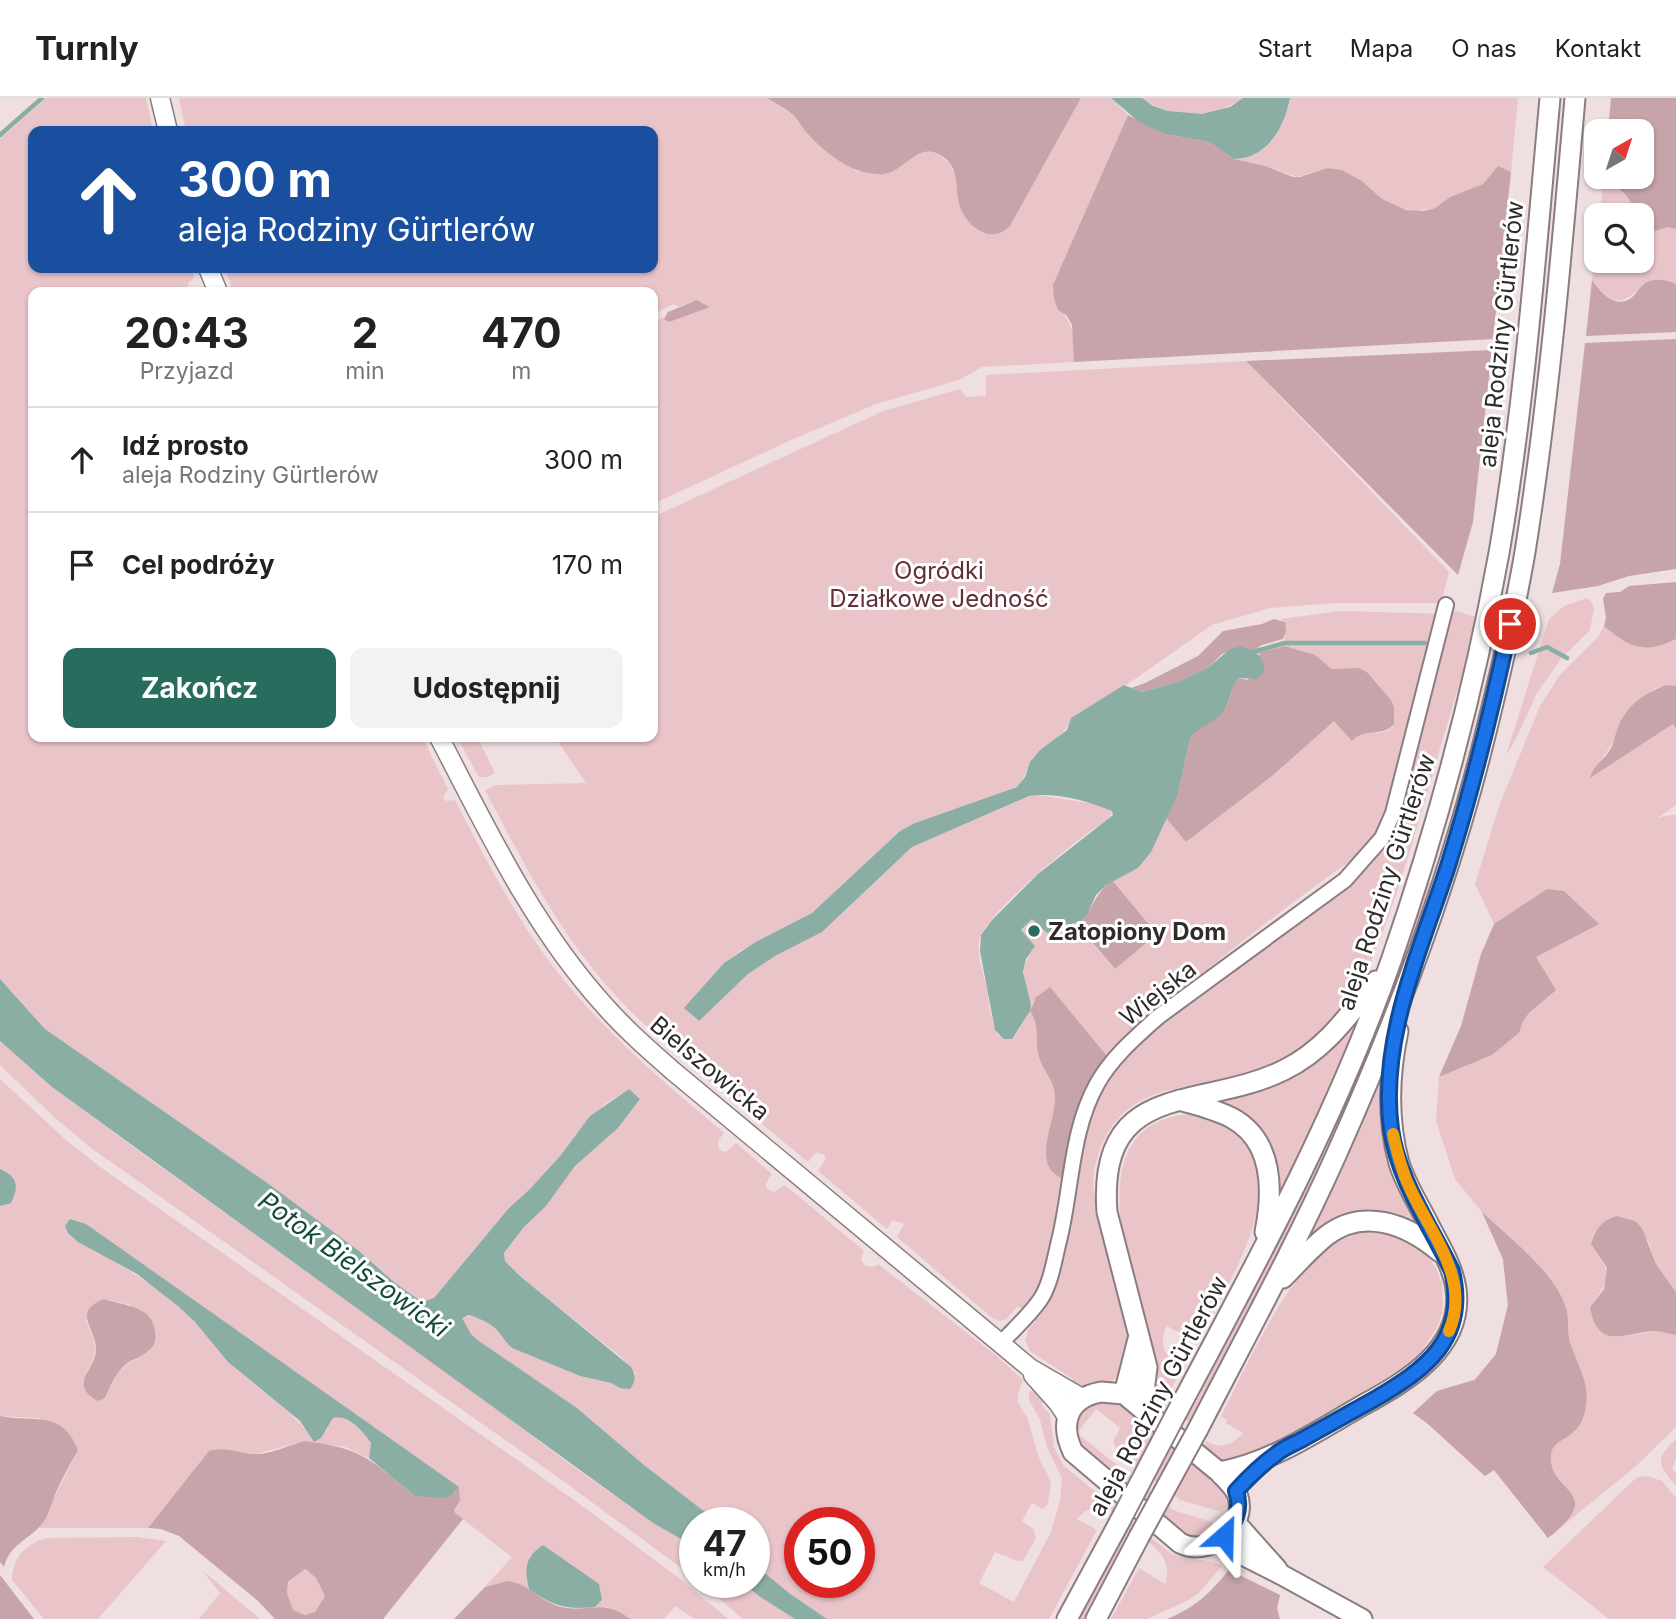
<!DOCTYPE html>
<html lang="pl">
<head>
<meta charset="utf-8">
<style>
	body { margin:0; font-family:Inter,sans-serif; background:#f2f2f2; color:#222; height:100vh; display:flex; flex-direction:column; font-size:26px; white-space:nowrap }
	* { box-sizing:border-box; margin:0 }
	p { font-size:23px; color:#767676 }
	.icon { flex:none; width:38px; height:38px; fill:none; stroke:currentColor; stroke-width:2; stroke-linecap:round; stroke-linejoin:round }
	.map { position:relative; flex:1; overflow:hidden }
	.side { position:absolute; left:28px; top:189px; width:630px; height:455px; display:flex; flex-direction:column; background:#fff; border-radius:14px; box-shadow:0 2px 5px #0004 }
	.side>* { flex:none }
	.guide { position:absolute; left:28px; top:28px; width:630px; height:147px; border-radius:14px; box-shadow:0 2px 5px #0004; background:#1a4fa0; color:#fff; overflow:hidden }
	.needle { width:46px; rotate:39deg }
	.fabs { position:absolute; left:1584px; top:21px; display:grid; gap:14px }
	.fabs a { display:grid; place-items:center; width:70px; height:70px; border-radius:14px; background:#fff; box-shadow:0 2px 5px #0004; font-size:35px }
	.speed { position:absolute; left:679px; top:1409px; display:flex; gap:14px; font-size:35px; font-weight:700; text-align:center }
	.speed>* { display:grid; place-content:center; width:91px; height:91px; border-radius:50%; background:#fff; box-shadow:0 2px 5px #0004; line-height:1 }
	.speed small { font-size:18px; font-weight:400 }
	.speed .limit { border:10px solid #d22; background:#fff; color:#111 }
	.pin { position:absolute; display:grid; place-items:center; width:60px; height:60px; color:#fff; margin:-30px; border:4px solid #fff; border-radius:50%; box-shadow:0 2px 7px #0007 }
	.me { position:absolute; width:77px; margin:-38px; rotate:25deg; stroke-linejoin:round; filter:drop-shadow(0 0 5px #0008) }
	.turn { display:flex; align-items:center; gap:24px; height:147px; padding:0 35px; font-size:32px }
	.turn .icon { width:91px; height:91px; stroke-width:2.5 }
	.turn b { display:block; font-size:49px; line-height:60px }
	.eta { display:flex; justify-content:space-evenly; align-items:center; height:119px; text-align:center }
	.eta b { font-size:42px; font-weight:700; line-height:49px }
	.action { display:flex; gap:14px; margin-top:auto; padding:14px 35px }
	.action a { flex:1; height:80px; border-radius:14px; background:#286c5d; color:#fff; font-size:28px; font-weight:700; line-height:80px; text-align:center }
	.action a+a { background:#f2f2f2; color:#222 }
	ul { padding:0; list-style:none }
	li { display:flex; align-items:center; gap:21px; height:105px; padding:0 35px; border-top:2px solid #e0e0e0 }
	li div { flex:1 }
	li b { display:block; font-size:26px }
	li em { font-style:normal }
	header { display:flex; align-items:center; gap:42px; box-sizing:border-box; height:98px; padding:0 35px; background:#fff; border-bottom:2px solid #e0e0e0 }
	header strong { font-size:33px }
	nav { display:flex; gap:38px; margin-inline-start:auto; font-size:24px }
	.map>svg:first-child { display:block }
</style>
</head>
<body>
<header>
<strong>Turnly</strong>
<nav><a>Start</a><a>Mapa</a><a>O nas</a><a>Kontakt</a></nav>
</header>
<div class="map">
<svg width="1676" height="1521" viewBox="0 0 1676 1521">
	<rect width="100%" height="100%" fill="#efdfe1"/>
	<path fill="#e9c5ca" fill-rule="evenodd" d="M46,0h100l7,33h-120v137h160l1,10 -6,5v7l11,-1 3,3h-169v445h389l26,52 -5,9 3,3 9,-1c31,60 62,121 104,174 48,61 107,110 165,159l-6,8 1,9 7,2 10,-9 36,31 -6,9v5l8,4 11,-7 79,66 -3,8 4,7 9,1 4,-3 120,93 25,23 -5,13v9l10,18 11,38 12,24 -3,22 -5,5 -11,-6 -10,18 11,8 3,9 -13,23h-5l-23,-9 -16,31 35,19 37,-70 9,-32 2,-21 -15,-32 -7,-27 -11,-20v-7l4,-4 11,12 -3,3 9,11 4,32 9,18 107,88c17,9 36,4 52,13l-23,27 -12,8 -40,18h-36l28,-51 26,16c9,-27 -13,-39 -31,-54l-48,89h-10l50,-95 -22,-19 -3,5h-15l-9,9 20,11 -48,89h-222l-38,-26 -35,-29v-42h-36l-74,-57 -67,-57 -98,-67 -8,-7 -10,-17c11,-3 29,4 37,13 5,6 7,12 14,18l68,28 31,7 9,5 16,-14 -15,-17 -101,-81 -15,-15 -1,-8 20,-26 22,-21 29,-40 43,-38 22,-29 -11,-10 -24,15 -29,30 -16,22 -30,33 -21,19 -75,90 -12,4 -28,-20 -35,-31 -86,-64 -228,-158 -45,-50v-840zM800,1424h59v60h-59z
		M179,0h588l26,17 16,20 47,36 29,3 33,-20 10,-3 11,3 10,9 8,15 3,29 14,21 10,6 26,-8 71,-128h30l17,17 -74,170 4,25c18,13 15,31 16,52l-92,5 -23,13 -83,24 -87,37 -136,63v-182l11,-5 5,4 41,-14c-11,-9 -19,-6 -31,0l-5,-3 -21,10v-22h-420l-8,-24h428v-137h-467z
		M1140,0h103c-31,22 -70,21 -103,0z
		M1290,0h228l-7,74 -13,-6 -15,18 -33,13 -15,11 -19,3 -20,-4 -14,-8 -20,-18 -20,-11 -15,-2 -30,9 -31,-11 -32,-7c34,-1 51,-31 56,-61z
		M1603,85c14,3 23,12 31,23l-1,9h-33z
		M1668,129l8,2v55l-6,-2 -27,2c-21,24 -32,20 -51,-4l4,-31v12h46v-27z
		M1246,263l203,211 -8,31h-107l-64,5 -58,17 -77,54 -64,39c-5,19 -26,25 -38,40 -7,10 -8,21 -16,29l-102,36 -15,8 -88,82 -72,38 -16,12 -39,45 13,13 50,-47 27,-18 47,-24 90,-85 117,-51 9,-1 57,9 17,7c-2,11 -19,17 -27,24 -23,17 -101,81 -106,106 -2,15 5,34 8,48 2,15 4,34 12,47l16,-1 15,-24 7,12 1,31 11,21 7,20 -1,15 -7,26 5,37 11,6v18l-24,93 -16,20 -6,-4 -12,13 -7,2 -8,-4 -94,-80 7,-13 -11,-4 -6,9 -69,-58 8,-12 -2,-4 -8,-3 -8,10 -51,-42 6,-10 -4,-7 -9,-1 -7,8c-46,-39 -94,-77 -134,-122 -52,-59 -87,-128 -124,-198l12,-5 89,-2 -31,-46h98v-220l230,-106 77,-22 6,8 20,-1v-21z
		M1587,500l5,4 2,7 -4,21 -29,29 -24,34 -23,50 -8,12 43,-136 15,-13z
		M1340,513l107,3 9,-3 23,7c-12,42 -25,84 -38,127 -14,49 -28,98 -44,147 -17,48 -34,103 -73,139 -23,23 -56,40 -88,47 -56,12 -111,6 -136,72 -5,12 -8,28 -6,41 4,51 36,111 34,161 -1,16 -11,31 -27,34 -11,1 -20,2 -31,-2l3,-5 -43,-28 -5,-11 4,-12 6,-6 -3,-4 52,-186 14,-38 22,-33 30,-31 35,-25 10,-4 38,-28 3,-7 117,-85 16,-17 -10,-9c-55,38 -107,78 -159,120 -32,26 -65,51 -93,81l-57,-68 -12,7 -7,10c-7,-27 -13,-34 4,-59l-14,-15 11,-12 23,10 21,-6 38,46 43,-35 -45,-54c36,-12 39,-31 54,-62l20,24 86,-66 62,-56 21,17c11,-8 29,0 37,-10 10,-12 -16,-50 -27,-55 -12,-6 -21,-2 -33,-3 -16,-10 -28,-19 -47,-23v-24l-5,-3z
		M1604,528l17,14 45,4 10,-5v47c-7,0 -15,-1 -22,3 -6,4 -62,82 -63,88l82,-53 3,4v77l-19,13 19,-4v478l-20,-28 -8,-24 -48,-14 -6,7 -3,11c22,35 22,28 -1,63l32,29 37,-5 17,4v92l-40,39 -88,72 -54,-68 -9,6 -57,-52 -15,-11 24,-22 38,-12 21,-25 12,-49 -5,-46 -21,-47 -27,-33 -19,-58 3,-44 53,-22 27,-22 4,-12 14,-17 6,-3 -8,-44 63,-33 -34,-33 -17,-2 -53,35 -19,-40 24,-78 41,-100 19,-30 39,-39z
		M457,639h20l18,36 -8,4h-8z
		M1426,782l7,5 -16,50 -82,206 -70,141 -75,141 -7,-6z
		M1359,919l-16,43 -64,140 -47,-93 -18,-7 17,-6z
		M0,943l52,46 84,62 319,229 112,84 86,61 42,24v31l-136,-100 -468,-330 -36,-30 -55,-53z
		M1382,974l40,155 -33,-13 -81,28 -4,-2z
		M0,981l65,60 38,30 474,333 111,83 40,34h-33l-20,-13 -11,13h-34l-22,-12h-13l7,-7 -76,-21 3,10c-16,-9 -27,-8 -44,-2l27,-30 -56,-43 -2,-5 6,-8 -346,-256 -28,-21 -9,-3 1,21c42,22 82,45 115,78 13,13 23,29 35,41 30,30 62,45 86,80l12,-10 7,-13c13,-2 31,10 37,23 2,5 0,11 -1,17l-24,-11 -41,-6 -48,13 -40,-5 -7,3 -61,76h-109l39,-78 -39,-32 -39,-2v-210h3l6,-33 -9,-4zM104,1201l27,6 7,53c-19,8 -24,22 -33,40l-18,-27c13,-21 8,-30 -1,-50z
		M1192,1016c21,2 42,11 55,29 39,57 -23,148 -51,199l-29,-16c-10,18 -1,33 16,41l-25,48 -6,-10c-7,-36 -13,-73 -20,-110 -11,-65 -40,-175 60,-181z
		M1370,1131l22,3 33,20 11,16 6,16 1,26 -6,18 -16,23 -27,26 -114,65 -56,23 -23,-13 6,-11c13,9 26,4 36,-8l-17,-10 1,-3 -6,-4c28,-53 68,-151 123,-180 8,-4 17,-5 26,-7z
		M1097,1303l19,1 7,4 95,79 7,10 2,11 -9,5 -38,-11 -63,-49 -4,-10 7,-13 -24,-19 -19,24 96,77 39,12 2,10 -14,5 -20,-5 -101,-86c-8,-23 -3,-32 18,-45z
		M1676,1341v19l-4,12 4,3v13c-18,-22 -22,-26 0,-47z
		M1648,1378l14,5 14,17v121h-67l-66,-52 94,-90z
		M137,1439l29,4 -68,78h-54l-32,-39c1,-23 14,-37 36,-42z
		M304,1471l12,9 9,18 -10,16 -10,3 -12,-5 -6,-17 1,-10z
		M202,1472l52,44 6,5h-61l21,-26z
		M700,1484h42l17,14 36,23h-52z"/>
	<path fill="#c7a4a9" fill-rule="evenodd" d="M767,0h314l-71,128c-18,18 -40,4 -49,-17 -7,-16 0,-36 -15,-50 -27,-22 -38,11 -62,15 -4,1 -11,-1 -16,-1 -21,-3 -47,-24 -61,-40 -5,-5 -8,-12 -13,-17 -7,-7 -18,-12 -27,-18z
		M1611,0h65v131l-8,-2 -25,8 -1,-20h-9c1,-16 -13,-29 -30,-32l1,-6h38v-46h-34z
		M1128,17l37,19 44,8 25,17 32,7 27,11h7l27,-9 15,2 20,11 20,18 24,11 18,1 11,-3 15,-11 33,-13 15,-18 13,6 -18,167 -419,23 -2,-37 -5,-9 -9,-6 -4,-11 -1,-14z
		M1592,182c8,11 21,27 36,20 7,-3 10,-12 16,-16 9,-7 23,-4 32,0v48l-90,4z
		M697,202l13,7 -41,15 -5,-3 4,-7z
		M1676,241v230l-47,7 -31,10 -46,7 8,-29 25,-221z
		M1492,252l-19,172 -15,53 -212,-214z
		M1676,484v57c-31,16 -48,8 -72,-13l2,-8 -3,-19 3,-6 14,-1 9,-6z
		M1274,521l11,3 1,10 -3,7 -21,6 -10,6 -10,-5 -20,8 -13,13 -31,15 -37,10 -13,-3 17,-6 53,-27 25,-25 39,-7z
		M1285,548l30,9 17,14 27,-1 9,5 23,27 3,7v17c-11,14 -30,3 -42,17l-18,-20 -62,55 -86,66 -20,-24 12,-24 12,-55c9,-14 25,-17 35,-30 7,-10 4,-23 14,-31l9,2 12,-26 -3,-1z
		M1666,587l10,1v42l-3,-4 -83,54c3,-13 15,-18 21,-30 4,-7 4,-14 7,-21 9,-22 27,-34 48,-42z
		M1112,782l45,54 -42,35 -39,-46c16,-10 18,-29 36,-43z
		M1547,791l17,2 35,33 -63,33 20,33 -26,22 -7,9 -4,12 -27,22 -53,22 22,-51 20,-72 13,-30z
		M1050,889l57,69c-25,37 -33,80 -43,123 -35,-12 -8,-57 -9,-82 0,-16 -12,-26 -16,-40 -5,-17 2,-30 -9,-46l6,-14z
		M1482,1114c27,26 73,60 84,96 4,12 0,25 5,37 8,24 20,40 14,66 -6,30 -33,26 -34,44 -4,39 58,35 -3,83l-54,-68 -9,6 -57,-52 -15,-11 24,-22 38,-11 21,-26 12,-49 -5,-46z
		M1617,1118l18,5 7,7 14,36 20,28v43c-7,-1 -14,-4 -22,-4 -31,2 -56,20 -64,-24l14,-18 3,-21 -16,-24c4,-15 11,-24 26,-28z
		M104,1201c19,7 49,6 51,33 1,8 0,14 -7,19 -7,7 -17,8 -23,14 -10,9 -15,22 -20,33l-7,3c-31,-17 -2,-31 -2,-52 0,-21 -25,-37 8,-50z
		M0,1318c34,7 62,-7 78,34 -7,13 -15,26 -21,40 -5,11 -8,27 -17,36 -13,15 -30,18 -36,41l-4,-5z
		M304,1343c59,7 67,19 111,55l39,-3 5,-6 1,14 -6,9 2,4 7,5 -80,100h-108l-17,-18 -79,-65 -18,-7 -13,-1 61,-77c15,-5 29,2 45,3 16,1 35,-9 50,-13zM305,1471l11,9 9,18 -10,16 -10,3 -12,-5 -6,-17 1,-11z
		M1229,1472l51,25 -3,13 3,11h-113c29,-12 42,-25 62,-49z
		M0,1477l34,44h-34z
		M507,1483c22,2 34,22 55,26 28,6 41,-9 68,12h-176l31,-32z"/>
	<path fill="#8aaea4" d="M1111,0h31l11,8 15,5 34,3 28,-7 13,-9h47c-6,30 -22,60 -56,61l-25,-17 -44,-8 -26,-12z
		M1242,548c15,7 22,8 22,26l-7,7 -18,-1c-9,8 -8,21 -14,31 -8,14 -26,16 -35,30l-12,55 -27,58 -13,16 -32,17 -10,10 -9,19 -7,7 -33,12 -15,-14 -11,11 14,16 -9,13 -3,13 8,33 -1,6 -18,28h-8l-9,-9 -15,-79 1,-16 11,-15 46,-46 75,-59 -1,-4c-24,-10 -57,-19 -83,-15l-117,51 -90,85 -47,24 -27,18 -49,47 -15,-13 40,-45 30,-20 58,-30 88,-82 15,-8 102,-36 8,-10 5,-15 10,-12 27,-20 4,-12 53,-33 17,7 37,-10 31,-15 21,-18z
		M0,881l45,50 228,158 86,64 35,31 28,20 12,-4 75,-90 21,-19 30,-33 30,-40 39,-27 11,10 -22,29 -43,38 -29,40 -22,21 -20,26 1,8 15,15 111,91c5,8 5,14 -1,22l-10,-1 -9,-5 -31,-7 -68,-28c-7,-6 -10,-13 -16,-19 -7,-7 -18,-11 -27,-14l-7,3 9,16 8,7 98,67 67,57 74,57h-23v25l-42,-24 -601,-436 -52,-46z
		M0,1071c18,8 19,17 11,34l-11,3z
		M70,1121l16,5 373,263 -11,11 -33,-2 -46,-38 2,-15c-9,-13 -22,-28 -38,-25l-12,20 -7,4 -14,-21 -72,-59 -33,-40 -16,-15 -42,-33 -59,-32 -10,-9 -3,-7z
		M543,1447l56,39 3,16 -7,7c-30,3 -42,-1 -66,-18 -5,-20 -4,-32 14,-44z
		M754,1466l35,29 38,26h-32l-36,-23 -17,-14h12z"/>
	<g fill="none" stroke-linecap="round" stroke-linejoin="round">
		<path stroke="#8aaea4" stroke-width="4.5" d="M0,37l42,-37
			M1249,555l36,-10h140
			M1531,555l16,-6 20,11"/>
		<defs>
			<path id="minor" d="M1000,1246c13,-14 29,-28 40,-44 10,-14 14,-38 18,-55 14,-53 12,-113 39,-161 15,-27 39,-47 61,-67l187,-137 37,-42 11,-25 53,-208"/>
			<path id="tertiary" d="M160,0l8,33
				M208,170l10,24
				M439,639c48,92 94,190 165,268 21,24 45,45 69,66l357,297 52,30
				M1033,1277l25,28 10,15"/>
			<path id="secondary" d="M1179,1002c18,5 36,9 53,18 42,23 41,74 33,114
				M1283,1180c14,-14 27,-29 43,-42 37,-29 81,-12 114,16
				M1101,1294l23,2 95,78c6,7 14,13 18,22 13,33 -29,64 -57,49l-107,-91c-14,-29 -5,-54 28,-60z
				M1124,1296l14,-55
				M1142,1311l5,-42 -40,-155c-10,-134 95,-101 177,-142 41,-20 65,-55 92,-89
				M1177,1314c78,-146 159,-294 214,-451 46,-133 83,-270 108,-408 26,-151 37,-303 51,-455
				M1198,1331c47,-91 97,-182 139,-276 59,-132 111,-269 146,-409 16,-64 31,-128 42,-192 24,-151 37,-303 50,-454
				M1219,1374c52,-9 98,-41 144,-67 44,-24 101,-57 93,-116 -3,-23 -17,-44 -27,-64 -10,-20 -23,-40 -30,-62 -12,-44 -10,-89 -1,-132
				M1235,1424l42,47
				M1217,1444l65,33 80,44
				M1067,1521l53,-98
				M1096,1521l43,-82"/>
		</defs>
		<use href="#minor" stroke="#8b7d7f" stroke-width="18"/>
		<use href="#tertiary" stroke="#8b7d7f" stroke-width="21"/>
		<use href="#secondary" stroke="#8b7d7f" stroke-width="23"/>
		<use href="#minor" stroke="#fff" stroke-width="14"/>
		<use href="#tertiary" stroke="#fff" stroke-width="18"/>
		<use href="#secondary" stroke="#fff" stroke-width="19"/>
		<defs>
			<path id="secondary-bridge" d="M1120,1423l57,-109
				M1139,1439l59,-108"/>
		</defs>
		<use href="#secondary-bridge" stroke="#8b7d7f" stroke-width="23" stroke-linecap="butt"/>
		<use href="#secondary-bridge" stroke="#fff" stroke-width="19"/>
	</g>
	<g fill="none" stroke-linecap="round" stroke-linejoin="round">
		<defs>
			<path id="route" d="M1224,1438c11,-13 18,-27 12,-45 11,-12 25,-26 39,-36 8,-7 19,-11 28,-16 23,-13 47,-26 70,-39 54,-31 95,-62 79,-129 -22,-46 -54,-91 -61,-142 -12,-91 30,-179 57,-263 25,-80 45,-161 62,-242"/>
		</defs>
		<use href="#route" stroke="#114b97" stroke-width="18"/>
		<use href="#route" stroke="#1a73e8" stroke-width="12"/>
		<path stroke="#f59e0b" stroke-width="12" d="M1393,1036c4,18 8,35 16,52 20,46 63,93 40,145"/>
	</g>
	<circle fill="#286c5d" stroke="#fff" stroke-width="2.5" cx="1034" cy="833" r="7"/>
	<g text-anchor="middle" dominant-baseline="central" stroke-width="6" stroke-linejoin="round" paint-order="stroke">
		<g font-size="24" fill="#302b2b" stroke="#fff">
			<text transform="translate(1501 236) rotate(-84)">aleja Rodziny Gürtlerów</text>
			<text transform="translate(1386 784) rotate(-72)">aleja Rodziny Gürtlerów</text>
			<text transform="translate(1158 895) rotate(-38)">Wiejska</text>
			<text transform="translate(710 970) rotate(40)">Bielszowicka</text>
			<text transform="translate(1158 1298) rotate(-62)">aleja Rodziny Gürtlerów</text>
		</g>
		<g font-size="24" fill="#602f39" stroke="#fff">
			<text x="939" y="472">Ogródki<tspan x="939" dy="28">Działkowe Jedność</tspan></text>
		</g>
		<g font-size="24" font-weight="bold" fill="#302b2b" stroke="#fff" text-anchor="start">
			<text x="1048" y="833">Zatopiony Dom</text>
		</g>
		<g font-size="26" font-style="italic" fill="#14493e" stroke="#fff">
			<text transform="translate(354 1166) rotate(36)">Potok Bielszowicki</text>
		</g>
	</g>
</svg>
<div class="fabs">
<a><svg class="needle" viewBox="-14 -14 28 28"><path d="M0-13l5 13h-10z" fill="#e53935"/><path d="M0 13l5-13h-10z" fill="#767676"/></svg></a>
<a><svg class="icon" aria-label="search" viewBox="0 0 24 24"><circle cx="10" cy="10" r="6"/><path d="M15 15l6 6"/></svg></a>
</div>
<div class="speed"><div>47<small>km/h</small></div><div class="limit">50</div></div>
<div class="pin" style="left:1510px;top:526px;background:#d93025"><svg class="icon" aria-label="arrive" viewBox="0 0 24 24"><path d="M6 21V4h12l-3 4 3 4H6"/></svg></div>
<svg class="me" style="left:1224px;top:1438px" viewBox="-20 -20 40 40"><path d="M0-17L14 15 0 8-14 15z" fill="#1a73e8" stroke="#fff" stroke-width="4"/></svg>
<div class="guide">
<div class="turn"><svg class="icon" aria-label="ahead" viewBox="0 0 24 24"><path d="M12 20V5M6 11l6-6 6 6"/></svg><div><b>300 m</b>aleja Rodziny Gürtlerów</div></div>
</div>
<section class="side">
<div class="eta">
<div><b>20:43</b><p>Przyjazd</p></div>
<div><b>2</b><p>min</p></div>
<div><b>470</b><p>m</p></div>
</div>
<ul>
<li><svg class="icon" aria-label="ahead" viewBox="0 0 24 24"><path d="M12 20V5M6 11l6-6 6 6"/></svg><div><b>Idź prosto</b><p>aleja Rodziny Gürtlerów</p></div><em>300 m</em></li>
<li><svg class="icon" aria-label="arrive" viewBox="0 0 24 24"><path d="M6 21V4h12l-3 4 3 4H6"/></svg><div><b>Cel podróży</b></div><em>170 m</em></li>
</ul>
<div class="action"><a>Zakończ</a><a>Udostępnij</a></div>
</section>
</div>
</body>
</html>
